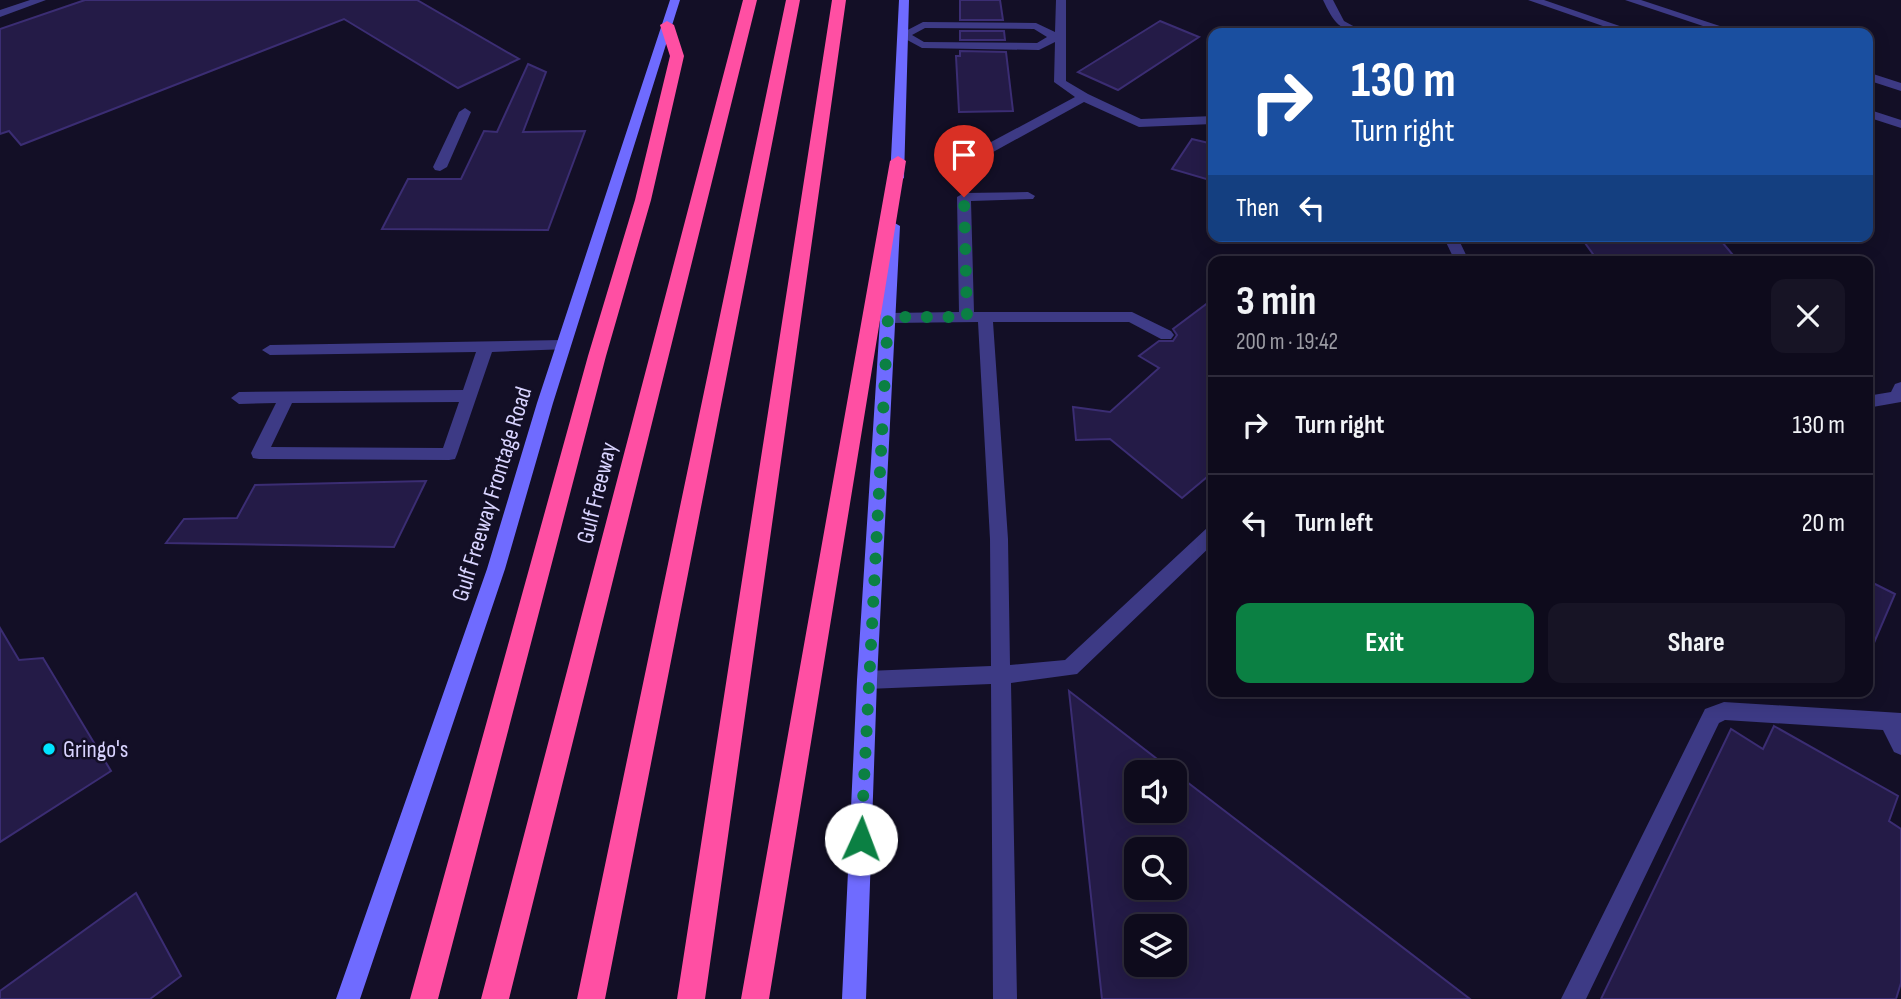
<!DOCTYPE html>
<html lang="en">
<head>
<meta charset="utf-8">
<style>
	body { margin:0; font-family:"Sofia Sans Condensed",sans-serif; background:#171425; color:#f1f3f6; height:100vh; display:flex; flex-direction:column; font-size:26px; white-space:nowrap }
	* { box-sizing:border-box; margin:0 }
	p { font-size:23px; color:#9b9ba3 }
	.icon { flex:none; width:38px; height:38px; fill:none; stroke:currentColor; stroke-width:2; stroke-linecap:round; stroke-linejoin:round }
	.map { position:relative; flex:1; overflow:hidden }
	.drawer { position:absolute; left:1208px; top:256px; width:665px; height:441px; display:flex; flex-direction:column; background:#0e0b1c; border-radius:14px; box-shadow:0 4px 18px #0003,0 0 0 2px #2e2b3b }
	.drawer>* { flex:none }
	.hud { position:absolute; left:1208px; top:28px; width:665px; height:214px; border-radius:14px; box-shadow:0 4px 18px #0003,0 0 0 2px #2e2b3b; background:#1a4fa0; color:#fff; overflow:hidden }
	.tools { position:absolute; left:1124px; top:760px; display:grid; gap:14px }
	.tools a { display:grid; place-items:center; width:63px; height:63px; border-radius:14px; background:#0e0b1c; box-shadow:0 4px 18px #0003,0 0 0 2px #2e2b3b; font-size:35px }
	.pin { position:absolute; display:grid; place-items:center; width:60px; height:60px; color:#fff; margin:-72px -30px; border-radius:50% 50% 50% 0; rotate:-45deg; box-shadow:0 0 7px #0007 }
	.pin .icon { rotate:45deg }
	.me { position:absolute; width:77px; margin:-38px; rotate:2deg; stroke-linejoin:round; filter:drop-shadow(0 0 5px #0008) }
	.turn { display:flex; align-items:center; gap:24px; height:147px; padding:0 28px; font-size:32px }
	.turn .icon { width:91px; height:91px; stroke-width:2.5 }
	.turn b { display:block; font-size:49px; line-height:60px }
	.then { display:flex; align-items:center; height:66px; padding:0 28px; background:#0003; gap:14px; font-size:26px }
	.round { display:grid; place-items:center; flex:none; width:74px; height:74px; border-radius:14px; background:#171425 }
	.head { display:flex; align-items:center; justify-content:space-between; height:119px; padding:0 28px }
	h1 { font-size:42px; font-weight:700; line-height:52px }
	.button { display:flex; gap:14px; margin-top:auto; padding:14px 28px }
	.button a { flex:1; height:80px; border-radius:14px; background:#0b8043; color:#fff; font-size:28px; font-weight:700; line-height:80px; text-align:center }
	.button a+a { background:#171425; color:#f1f3f6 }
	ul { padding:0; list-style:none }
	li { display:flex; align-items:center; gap:21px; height:98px; padding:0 28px; border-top:2px solid #2e2b3b }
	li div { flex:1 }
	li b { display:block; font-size:26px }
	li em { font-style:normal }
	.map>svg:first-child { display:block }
</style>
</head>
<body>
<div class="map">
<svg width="1901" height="999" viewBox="0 0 1901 999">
	<rect width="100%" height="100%" fill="#130f26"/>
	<path fill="#241b47" stroke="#3b2d73" stroke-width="2" fill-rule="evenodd" d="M85,0h332l102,59 -61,29 -114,-69 -323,126 -12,-14 -9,3v-105z
		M960,0h40l3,20h-43z
		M1160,21l39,16 -81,53 -40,-18z
		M960,31h44l1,9h-45z
		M960,51l46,1 7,59 -54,1 -3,-56h4z
		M528,64l18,8 -23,60 62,-1 -37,99 -166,-1 26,-50h53l23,-48 13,1z
		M1192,139l21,5v37l-41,-12z
		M1580,236h137l21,25h-140z
		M1213,299v173l-31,26 -72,-59 -34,1 -3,-33 37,5 49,-44 -20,-12 20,-15h14l4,-6 -4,-6z
		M426,481l-32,66 -228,-4 18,-24 53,-1 18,-33z
		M1867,580l28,14 -28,65z
		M0,628l19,32 24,-2 68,113 -111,71z
		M1069,691l105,81h-38v38h38v-38l296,227h-368zM1136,849h38v38h-38zM1136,926h38v38h-38z
		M1774,726l124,70 -9,25 12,8v154l-5,16h-295l130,-270 32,20z
		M136,893l45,83 -31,23h-150v-8z"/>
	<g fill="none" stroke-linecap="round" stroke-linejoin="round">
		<path fill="#3d3a85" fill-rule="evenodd" d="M30,0h16l-46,17v-7z
			M1056,0h10v81l22,13 53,25 72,-3v8l-74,3 -55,-25 -109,60h-10v-6l110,-59 -21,-15 1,-40 -16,8 -117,-2 -24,-13 25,-13 113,1 19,9zM925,28l109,1 13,8 -10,6 -113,-1 -12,-7z
			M1323,0h10l11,21 22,12c-26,0 -33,-12 -43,-33z
			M1528,0h16l96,33h-17z
			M465,108l6,4 -24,55 -7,4 -5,-1 -2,-3 26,-55z
			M1867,109l34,11v8l-34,-11z
			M1028,192l7,4 -2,3 -62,2 3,111h158l39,19 3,4 -3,4h-10l-32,-17h-136l15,217 2,126 55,-5 142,-132 6,-2v18l-136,130 -66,9 6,316h-24l-2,-315 -124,5 -7,-3 -3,-6 3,-6 7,-3 124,-5 -1,-127 -12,-217 -90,1 -8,-5 8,-5 71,-1 -2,-115 7,-4z
			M1443,236h14l12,25h-14z
			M563,340l5,1 3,4 -3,4 -76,3 -35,102 -2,5 -6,1 -190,-1 -6,-1 -2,-5 25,-50 -37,1 -8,-6 8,-6 224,-2 13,-38 -206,3 -8,-5 8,-5zM459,402l-16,46 -172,-1 21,-44z
			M1901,382v20l-34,6v-12l24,-4 4,-8z
			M1724,702l177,11v42l-7,-3 -11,-22 -158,-10 -6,3 -133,276h-25l144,-290z"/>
		<path fill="#3d3a85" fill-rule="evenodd" d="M1625,0h16l100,33h-17z
			M1867,72l34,11v8l-34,-11z"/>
		<path fill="#6f6bff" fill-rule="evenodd" d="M670,0h10l-127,403 -48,166 -145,430h-24l151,-430 50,-166z
			M899,0h10l-5,178 -7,4 -7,-4z
			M893,222l7,4 -23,454 -11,319h-24l15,-319 29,-454z"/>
		<path fill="#ff4fa3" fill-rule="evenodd" d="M743,0h14l-248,999h-28z
			M786,0h14l-195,999h-28z
			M832,0h14l-141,999h-28z
			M667,21l7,4 10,31 -33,144 -45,156 -168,643h-28l178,-643 47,-156 35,-144 -10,-31z
			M898,156l8,5 -137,838h-28l149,-838z"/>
	</g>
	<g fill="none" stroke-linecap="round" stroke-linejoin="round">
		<path stroke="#0b8043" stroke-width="12" stroke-dasharray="0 21.6" d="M861,839l27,-522h79l-3,-120"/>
	</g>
	<circle fill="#00e5ff" stroke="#130f26" stroke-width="2.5" cx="49" cy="749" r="7"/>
	<g text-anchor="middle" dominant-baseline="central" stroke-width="5" stroke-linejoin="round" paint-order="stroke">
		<g font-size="24" fill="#d9d4ff" stroke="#130f26">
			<text transform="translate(597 493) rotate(-76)">Gulf Freeway</text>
			<text transform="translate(492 494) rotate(-73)">Gulf Freeway Frontage Road</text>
		</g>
		<g font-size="24" fill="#d9d4ff" stroke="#130f26" text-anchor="start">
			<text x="63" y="749">Gringo's</text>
		</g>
	</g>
</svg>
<div class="tools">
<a><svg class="icon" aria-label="sound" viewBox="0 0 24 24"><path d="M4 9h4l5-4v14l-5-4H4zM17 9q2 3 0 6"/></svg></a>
<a><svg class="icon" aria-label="search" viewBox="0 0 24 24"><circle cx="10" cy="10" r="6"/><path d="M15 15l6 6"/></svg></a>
<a><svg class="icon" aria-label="layers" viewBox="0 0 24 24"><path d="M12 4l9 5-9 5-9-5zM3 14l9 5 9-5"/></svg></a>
</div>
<div class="pin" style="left:964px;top:197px;background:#d93025"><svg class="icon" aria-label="arrive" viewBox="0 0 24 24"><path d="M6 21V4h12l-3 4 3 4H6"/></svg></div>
<svg class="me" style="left:861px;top:839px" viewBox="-20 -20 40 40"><circle r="19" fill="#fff"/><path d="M0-13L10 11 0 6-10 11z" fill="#0b8043"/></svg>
<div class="hud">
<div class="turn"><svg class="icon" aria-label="right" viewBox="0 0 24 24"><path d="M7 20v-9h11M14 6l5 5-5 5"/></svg><div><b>130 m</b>Turn right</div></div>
<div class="then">Then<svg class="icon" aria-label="left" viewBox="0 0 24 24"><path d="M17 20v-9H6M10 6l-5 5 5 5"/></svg></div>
</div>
<section class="drawer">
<div class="head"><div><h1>3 min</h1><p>200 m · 19:42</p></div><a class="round"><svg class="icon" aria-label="close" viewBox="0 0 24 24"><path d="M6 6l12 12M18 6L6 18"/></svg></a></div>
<ul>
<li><svg class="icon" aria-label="right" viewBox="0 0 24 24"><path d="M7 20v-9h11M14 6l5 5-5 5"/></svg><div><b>Turn right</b></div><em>130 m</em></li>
<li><svg class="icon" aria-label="left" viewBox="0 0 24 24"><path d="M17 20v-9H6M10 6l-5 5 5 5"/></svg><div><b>Turn left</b></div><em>20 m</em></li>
</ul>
<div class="button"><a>Exit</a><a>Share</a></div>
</section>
</div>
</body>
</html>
